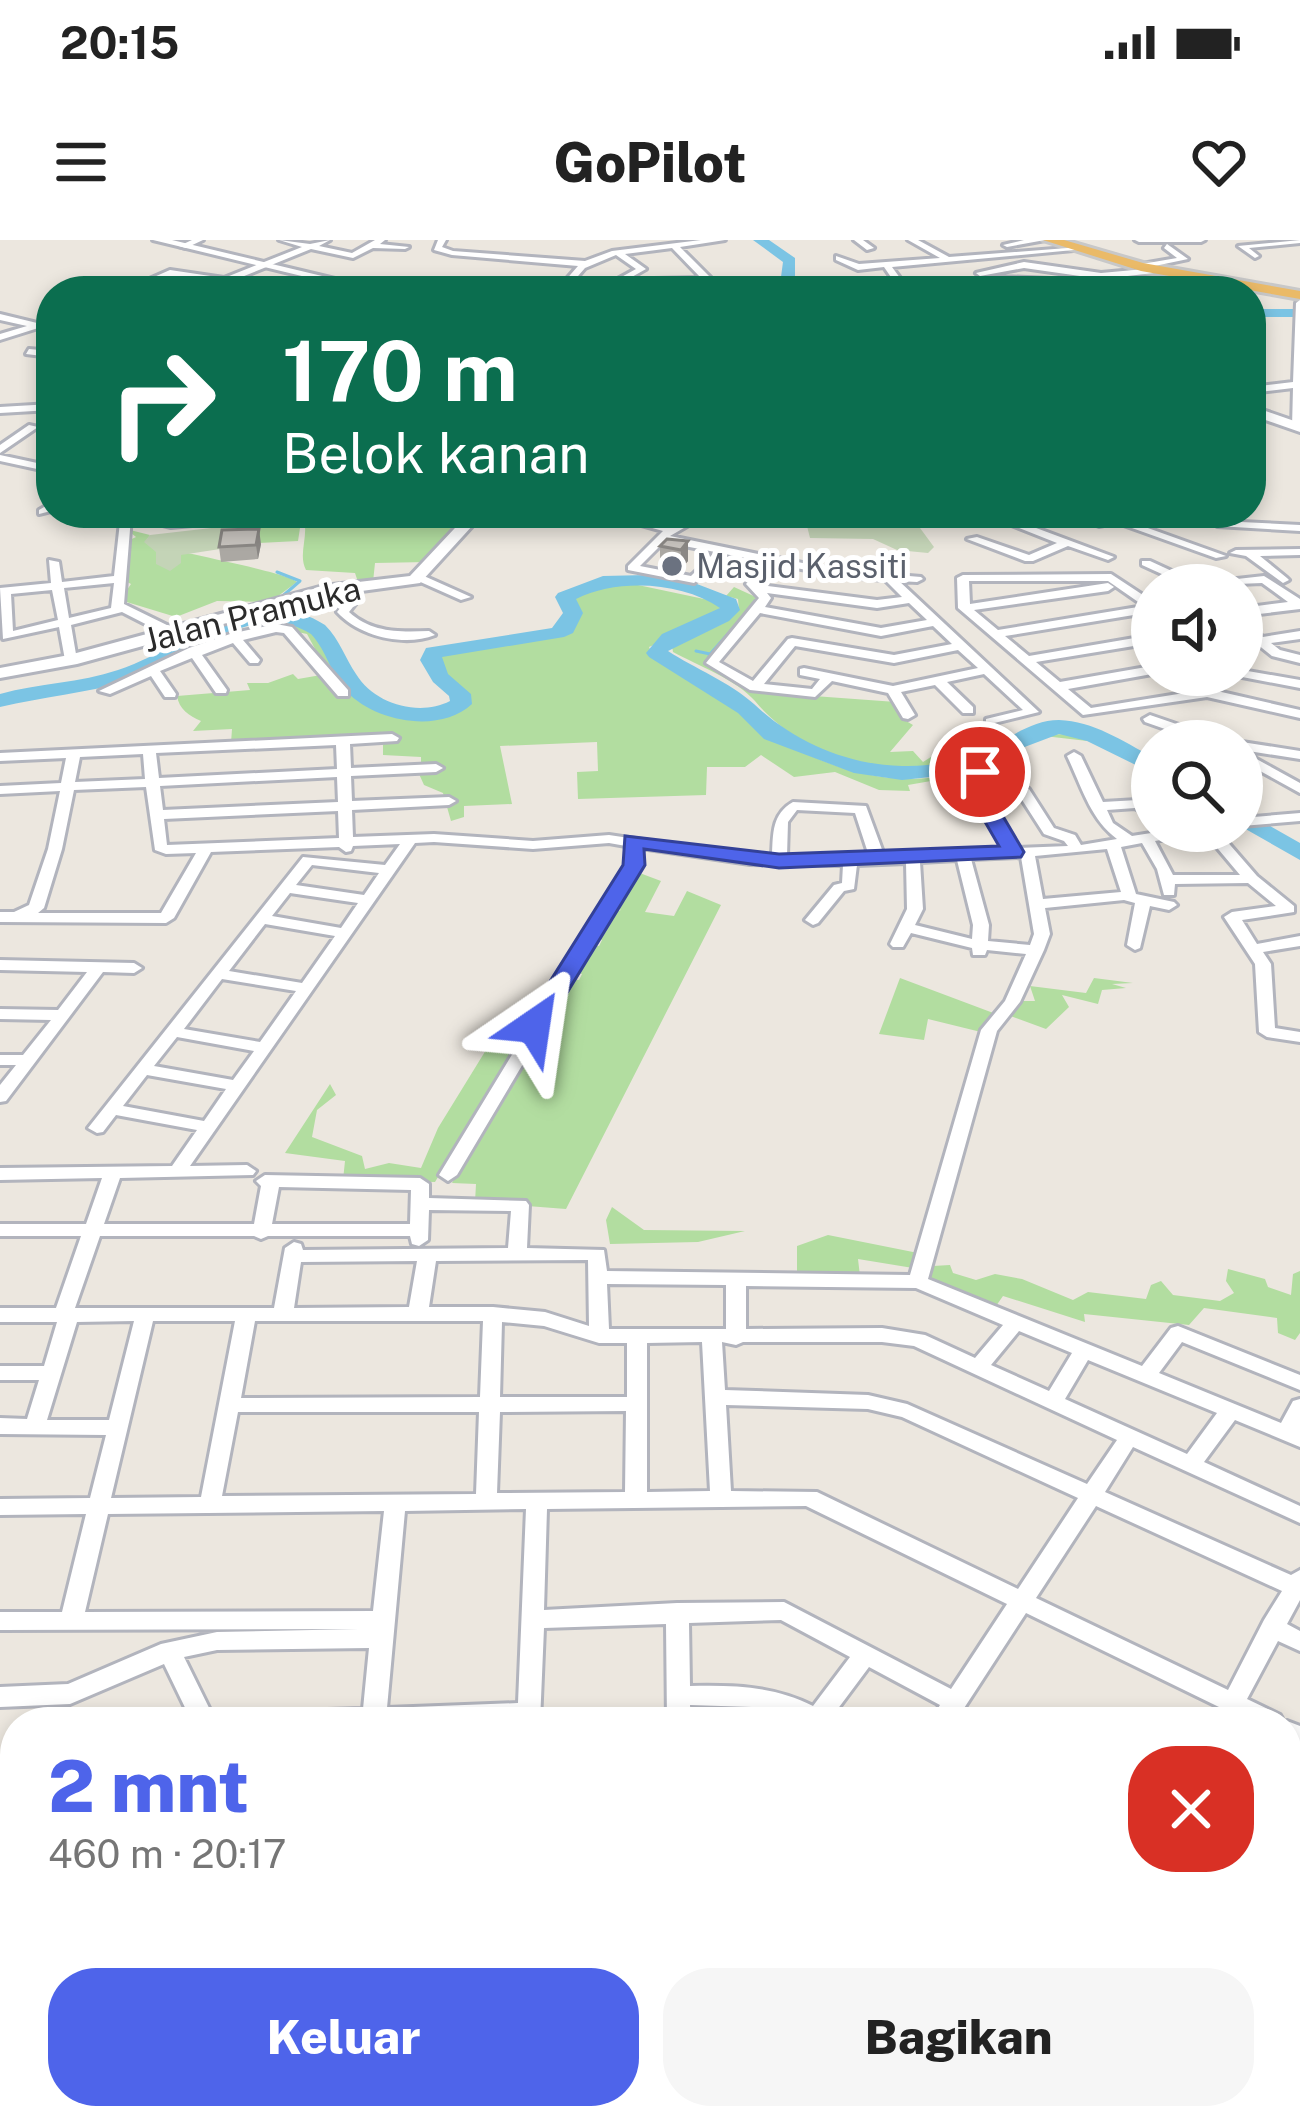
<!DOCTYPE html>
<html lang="id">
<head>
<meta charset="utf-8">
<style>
	body { margin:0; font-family:"Public Sans",sans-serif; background:#f6f6f6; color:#222; height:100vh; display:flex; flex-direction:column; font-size:45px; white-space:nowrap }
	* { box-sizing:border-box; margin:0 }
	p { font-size:39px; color:#767676 }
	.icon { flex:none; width:66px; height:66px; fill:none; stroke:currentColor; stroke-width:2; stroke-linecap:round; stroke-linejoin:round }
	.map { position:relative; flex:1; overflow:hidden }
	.drawer { position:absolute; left:0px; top:1467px; width:1302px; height:423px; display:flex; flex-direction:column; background:#fff; border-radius:48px 48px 0 0; box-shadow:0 6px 18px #0003 }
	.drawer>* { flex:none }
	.banner { position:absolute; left:36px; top:36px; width:1230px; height:252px; border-radius:48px; box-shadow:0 6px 18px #0003; background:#0b6e4f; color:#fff; overflow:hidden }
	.controls { position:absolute; left:1131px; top:324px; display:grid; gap:24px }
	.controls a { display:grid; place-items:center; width:132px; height:132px; border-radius:50%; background:#fff; box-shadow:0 6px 18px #0003; font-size:60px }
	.pin { position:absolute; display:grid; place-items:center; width:102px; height:102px; color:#fff; margin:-51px; border:6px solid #fff; border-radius:50%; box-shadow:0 3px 12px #0007 }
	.me { position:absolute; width:132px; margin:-66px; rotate:32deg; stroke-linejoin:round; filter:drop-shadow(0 0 9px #0008) }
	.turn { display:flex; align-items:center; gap:42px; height:252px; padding:0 48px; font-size:54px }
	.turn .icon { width:156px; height:156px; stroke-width:2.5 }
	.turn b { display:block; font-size:84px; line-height:102px }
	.round { display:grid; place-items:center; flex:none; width:126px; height:126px; border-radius:48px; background:#f6f6f6 }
	.headline { display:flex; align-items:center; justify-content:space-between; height:204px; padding:0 48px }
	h1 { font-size:72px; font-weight:800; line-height:90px; color:#4e64ea }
	.cta { display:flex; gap:24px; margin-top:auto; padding:24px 48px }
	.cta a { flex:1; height:138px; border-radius:48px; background:#4e64ea; color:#fff; font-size:48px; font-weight:800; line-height:138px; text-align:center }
	.cta a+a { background:#f6f6f6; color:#222 }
	.status { display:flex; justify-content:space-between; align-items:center; height:84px; padding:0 60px; background:#fff; direction:ltr }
	.status svg { height:33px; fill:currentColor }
	header { display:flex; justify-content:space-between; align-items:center; height:156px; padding:0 48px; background:#fff; font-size:54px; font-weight:800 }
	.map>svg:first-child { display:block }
</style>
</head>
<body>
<div class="status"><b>20:15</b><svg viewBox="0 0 49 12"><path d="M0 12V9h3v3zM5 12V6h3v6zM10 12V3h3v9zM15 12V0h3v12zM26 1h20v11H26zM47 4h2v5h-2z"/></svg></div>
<header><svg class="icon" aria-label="menu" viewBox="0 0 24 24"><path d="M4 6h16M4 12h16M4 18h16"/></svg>GoPilot<svg class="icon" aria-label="heart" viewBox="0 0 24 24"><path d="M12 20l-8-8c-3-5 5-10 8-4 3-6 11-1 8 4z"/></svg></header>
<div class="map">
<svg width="1300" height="1888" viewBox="0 0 1300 1888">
	<rect width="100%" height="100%" fill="#ece7df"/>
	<path fill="#b2dda0" d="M282,273l18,1 169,-1 -42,49 -52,1 -2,19h-15l-3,-9 -49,-3c-9,-17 5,-37 -4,-55l-4,26 -39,2 -4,-20z
		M126,289l24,6 -5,7c27,10 140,29 152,40l-27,20 -53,-1 -41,16 -56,-17 11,-16 -8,-4v-37l13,-6z
		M619,341l104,22 -10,17 -64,27 5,12 86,51c12,23 35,31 59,41 52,23 103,37 160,21 57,-16 74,-54 137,-30l-52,-6 -67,37 -69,12 2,6 -31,-1 -44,-18 -41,5 -33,-22 -16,12h-38l-1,28 -128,4 -1,-27 21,-1 -1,-29 -97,4 12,58 -48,2v11l-13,4 -8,-28 -19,-8 -9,-20 6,-1v-7l-38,-2v-14l-152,2 1,-14 -39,2 8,-10c-12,-5 -22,-12 -24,-25l73,-6 -3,-7h21l25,-9 5,5 23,-4v-15l-14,-26 -53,-11c44,-6 74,10 85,54 34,33 85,59 129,28l-2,-12 -20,-16 -10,-17 3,-7 122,-18 11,-5 7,-16 -7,-17z
		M734,347l24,11 -53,67 53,27 138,10 5,16 12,7 -23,27 23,-1 10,11 19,-12 -3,8 9,4c-60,34 -157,-16 -193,-61 -18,-21 -58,-36 -82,-49l-1,-6c23,-15 48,-14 67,-36l-1,-11 -12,-3z
		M637,632l24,9 -16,31 29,4 13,-25 34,14 -155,304 -91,-7 1,-18 -24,-1 119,-204 8,1 3,-6 -7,-2 17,-27 7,1 3,-6 -6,-2 16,-25 9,-3 -6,-3z
		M900,738l96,36 -11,19 -57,-14 -4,21 -45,-6z
		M1094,738l39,5 -21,1 14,4 -24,2 -4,14 -36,-9 7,12 -23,22 -41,-15 15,-13h15l-5,-15 56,7z
		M502,784l25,3 -92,155 -92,-2 2,-19 -60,-8 45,-69 6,11 -19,15 -5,27 50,19 3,13 24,-6 32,5 17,-40z
		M612,967l32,23 101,1 -47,11 -88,2 -4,-24z
		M941,981l-8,45 17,-1 3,8 23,7 19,-6 27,5 51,21 15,-8 58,7 5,-14 10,-4 12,14 47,6 14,-8 -8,-12 2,-12 37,10 3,8 23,8 2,-21 7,-3v62l-5,7 -17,-7 -1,-15 -73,-10 -15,17 -105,-11 1,8 -82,-26 -7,10 -68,-26z
		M828,995l95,19 -10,14 -55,-9 2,17 -63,1v-31z"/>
	<path fill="#c4d4b7" d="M819,273h90l25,34 -6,6 -31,-3 -24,-11 -63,-1 -3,-12z
		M255,283l4,20 -78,12v8l-11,8 -14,-7v-12l-12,-10 6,-7z"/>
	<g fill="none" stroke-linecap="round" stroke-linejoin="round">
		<path stroke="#7bc4e4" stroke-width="3" d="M277,332l23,9 -22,19
			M751,367l8,-10 -6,-4
			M696,411l14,3 -4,10 24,13
			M711,413l40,-45
			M750,448l36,6
			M815,455l13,-10"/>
		<path fill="#7bc4e4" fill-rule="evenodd" d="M753,0h16l26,18v18l12,15h-15l-11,-14 2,-15z
			M1251,69h49v8h-49z
			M647,335l50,9 39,15 4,11 -11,11 -61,30c26,17 63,32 86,53 39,37 93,61 148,62 31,1 61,-6 89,-19 22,-11 42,-27 68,-27 34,1 64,21 93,37v16l-65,-32 -28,-7 -109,41 -48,5 -48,-7 -90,-34 -26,-26 -89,-56 -3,-4 16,-19 58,-26c-38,-26 -102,-30 -144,-9l7,14 -10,20 -9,4 -122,20 6,17 23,20 1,10c-32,30 -96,18 -125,-12 -16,-17 -20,-41 -36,-58 -58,-38 -129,30 -183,47 -41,12 -86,16 -128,26v-13c39,-11 80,-11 118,-24 63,-20 139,-90 207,-45 15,15 20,33 31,49 18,30 63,43 94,27l-1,-5 -16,-14 -13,-22 6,-12 126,-20 11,-15 -8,-16 3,-4 45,-17z
			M1242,570l58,33v17l-58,-33z"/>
		<defs>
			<path id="minor" d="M192,0h11l-17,8 -7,-2z
				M279,0l31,4 20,-4 -11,6 33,7 23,-13h10l-5,4 29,3 -4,2 -32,-1 -20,10 -42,-9 -104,42h-12l20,-9 -44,-6 -38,15h-11l48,-21 54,8 78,-31z
				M438,0h8l-4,7 11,4 132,10 27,-10 89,-11h24l-45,7 44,44h-9l-8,-8h-44l4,8h-8l-5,-12 47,-1 -29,-30 -47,6 21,15 -39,22h-11l40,-22 -20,-14 -31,13 -20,23h-9l22,-25 -126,-11 -18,-5z
				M854,0h9l11,8 -7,2z
				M908,0h10l31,17 131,-10 4,2 -192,18 11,15 57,1 -3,5 -118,3 3,-5 53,-3 -11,-16 -26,3 -22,-10v-4l23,8 81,-6z
				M1024,0h21l-38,7 -4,-2z
				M1135,0h70l-4,2h-62z
				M1300,0v3l-51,5 10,8 -4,2 -17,-12z
				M1167,4l21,15 -43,9h12l-3,5 -53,6 -77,-11 -44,8 -4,-3 48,-11 77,11 44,-4 -3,-5 35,-6 -13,-10z
				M1201,36l3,5 -61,4 -3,4h-40l-4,-3 29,-3 4,-3z
				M1001,37l73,3 4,3 -4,3 -76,-4z
				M1300,60v129l-3,1 -5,-3 1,-39 -42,5v-6l42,-5 3,-79z
				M0,74l37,9 14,-5v6l-51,16v-6l27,-8 -27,-6z
				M29,109l22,2v6l-25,-3z
				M51,164v6l-51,3v-6z
				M29,185l9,2 -38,26v-8z
				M0,215l51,11v6l-51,-11z
				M51,263v8l-12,3v-4z
				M121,273c17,0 32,6 49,7 33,4 69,-12 100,-5l-5,3 -94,9 -40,-10 -7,87 51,25v6h-8l-45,-23 -51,13 6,35 -6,4 -6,-4 -6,-33 -56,12 -3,-51 51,-5 -2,-23 10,2 3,20 52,-6zM114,343l-3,25 -42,10 -5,-30zM52,350l6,30 -45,11 -2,-37z
				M599,273h19l37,9 18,-6 16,9 -19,11 167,34 84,7 2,2 -6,3 -18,-1 140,131 -53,13v-6l37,-9 -39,-36 -37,8 26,25v6h-10l-28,-28 -34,7 14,23 -7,4 -5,-1 -15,-25 -56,-12 -17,16 -65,-7 -44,-27 53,-65 -13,-14 20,-22 -41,-8 -31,29 -66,-13v-4l35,-35zM664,302l51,10 -24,24 -51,-10zM776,324l61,12 48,4 17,17 -25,3 -117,-15zM767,353l110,15 32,-5 18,17 -46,8 -116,-21 6,-9zM760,373l121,23 52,-10 19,18 -58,11 -102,-17 -4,1 -35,42 -34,-19zM795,406l99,17 64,-13 20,18 -85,18 -89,-18 -4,1v6l20,4 -8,10 -48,-5z
				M981,273h15l118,44 -6,3 -40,-14 -35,15h-8l-58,-22 10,-2 52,18 28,-12z
				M1067,273h15l27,11 -10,2z
				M1090,273h16l120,43 -10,2z
				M1176,273h22l-5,3z
				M1221,281l79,4v6l-83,-5 -2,-2z
				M1300,309v6l-40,1 27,22 2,2 -6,3 -37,-27 -16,-3 6,-3z
				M1142,321h8l52,24h-16l-44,-20z
				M1111,334l41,27v11l-147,24 24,20 123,-21v8l-116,19 24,20 92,-16v8l-84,15 23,19 112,-18 20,-15h19v-5l58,10v8l-63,-12 -20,15 83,19v8l-93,-21 -124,18 -125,-107 -1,-30 6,-3zM969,341h139l36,25 -146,24 -24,-20 134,-19 6,-4 -6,-4 -138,21z
				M416,336h8l47,21 -10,3 -45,-20z
				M1264,336l36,23v10l-58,7v-8l46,-6 -26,-19 -49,2 6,-4z
				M351,343h8l2,14 -12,15c23,21 50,20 80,19l6,4c-30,12 -75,2 -98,-23l12,-15z
				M1242,382l21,15 37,-6v8l-29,4 9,7 20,5v8l-28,-7 -30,-24z
				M276,384l16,3 56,63v6h-10l-54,-63 -8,-1 -33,8 17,20 -2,3h-8l-17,-20 -31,12 25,35 -1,3h-10l-24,-35 -32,13 16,23 -1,3h-10l-14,-21 -41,18 -11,-3 90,-43 41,-14z
				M1150,475l67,23 2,3h-20l-54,-19 -2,-3z
				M392,494l7,4 -2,3 -47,3 1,24 85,-4 7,4 -7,4 -85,4 1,25 97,-4 7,4 -7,4 -97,5 1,27 81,-3 99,7 76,-6 141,21h22c1,-23 0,-42 21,-54l73,4 18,49 120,-6 -28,-48 -5,-25 14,-11 24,4 2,3 -7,4 -16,-2 -3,3 5,24 28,47 50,-2 -4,-5 -20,-7 -27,-42 7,-4 5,1 25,39 21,7 6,10 36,-6c-27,-20 -35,-52 -50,-83l7,-4 7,4 22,46 35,-2 14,7v10l-17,-9 -28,2 6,13 19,13 32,-5h32l-7,4 -34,6 18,34h67l-37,-44h15l39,45 37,30v6l-52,8 15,24 43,-8v10l-37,6 8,12 4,64 25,4v10l-33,-5 -8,-5 -4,-68 -31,-47 8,-5 44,-6 -28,-23 -73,1 -1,11h-10l-7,-26 -15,-26 -21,4 15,47 38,8 3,3 -8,5 -19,-4 -10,42 -5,2 -8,-5 8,-42 -11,-3 -79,8 5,26 -6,16 -24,52 -23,29 -69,248 214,87 29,-38 7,-2 122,49v15l-118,-48 -23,31 122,50 12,-22 7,-2v48l-65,-27 -31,42 96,44v17l-167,-76 -28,45 186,83 9,-5v30l-13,24 13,7v20l-22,-10 -31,58 33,16 4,7h-35l-11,-5 -3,5h-24l8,-15 -193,-94 -71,109h-25l10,-17 -71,-38 -41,55h-30l-16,-9 -30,-6 -62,-2 1,17h-24l-1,-98 -122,4 -4,94h-296l4,-7 8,-3 107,-3 6,-61 -152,2 -33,7 32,65h-24l-28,-58 -94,40 -70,3v-20l68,-3 93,-40 56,-12 142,-3 -359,1v-18h62l24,-98 -86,1v-16l90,-1 16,-63 -106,-1v-16l27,1 12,-39h-39v-14h44l13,-44h-57v-14h56l25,-72h-81v-12h86l16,-46 -102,2v-12l172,-2 25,-36 -81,-15 -13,17 -6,1 -9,-5 215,-271 82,8 15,-21 -47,2 -2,5 -5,1 -7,-5 -128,5 -37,66 -8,5 -166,-1v-10h14l15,-7 19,-56 12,-58 -60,3v-8l61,-3 5,-25 -66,3v-8zM336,505l1,24 -178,9 -3,-25zM143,514l2,25 -70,3 5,-25zM337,537l1,25 -175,8 -3,-24zM146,547l9,63 11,4 30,-1 -35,60h-123l6,-5 18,-59 12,-59zM797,570l58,3 14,43h-82l1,-34zM338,571l1,27 -172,7 -3,-26zM434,602l99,7 76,-6 17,3 1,19 -188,310 9,6 9,-6 184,-310v-17l109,16 93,1 -1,18 -8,2 -29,35 8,5 5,-2 26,-32 10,-2 3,-24 49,-2 1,46 -17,35 3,3h10l8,-14 61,15 1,7h12l2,-5 39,4 -21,47 -24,29 -71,245 -303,-4 -3,-21 -77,-2 2,-43 -3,-4 -97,-3v-14l-9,-6 -155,-3 -9,6 5,5 -7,38h-150l16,-46 133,-3 3,-4 -9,-6 -57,1 225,-323zM1107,609l14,43 -78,7 -8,-43zM1021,617l13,77 -4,11 -42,-4 1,-16 -18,-66zM957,620l16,65 -1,14 -57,-14 8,-16 -3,-47zM312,625l67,8 -15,22 -68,-10zM290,653l68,10 -17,25 -69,-12zM265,684l70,12 -33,47 -73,-12zM222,739l74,12 -36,51 -76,-13zM177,797l77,14 -21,29 -79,-14zM147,835l79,14 -22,32 -81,-15zM279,947l132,3 -1,34h-138zM429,970l82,1 -3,37 -205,2 -2,-6 -7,-2 -9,6 -11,60h-199l25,-72h154l7,3 7,-3h142l2,8 7,2 9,-6zM588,1020l1,66 -44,-14 -52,-5h-64l7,-46zM417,1021l-8,46 -115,1 7,-46zM607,1044l119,1v44h-117zM746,1046l170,2 87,37 -28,33 -50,-23 -43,-7 -136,1zM134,1081l-25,99h-62l30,-98zM153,1081h82l-34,176 -90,1zM255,1081h228l-3,76 -239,1zM502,1082l42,4 55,17h28v54h-127zM1019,1091l53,22 -23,38 -58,-26zM702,1102l8,149 -63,1v-149zM722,1102l14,3 7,-3h139l32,4 203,94 -30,44 -180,-80 -39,-9 -143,-5zM1088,1120l129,53 -30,41 -122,-55zM726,1165l142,4 34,8 176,81 -60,91 -201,-97 -86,-1zM626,1171l-1,81 -128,1 3,-81zM238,1172h241l-3,82 -254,2zM806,1266l201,98 -56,85 -167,-87 -107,1 -133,7 3,-101zM1096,1266l186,85 -18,29 -36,70 -192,-92zM526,1269l-8,194 -131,5 18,-197zM384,1271l-11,100 -288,1 23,-98zM781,1380l69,37 -37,49c-39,-20 -80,-21 -123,-20l-1,-63z
				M1242,502l58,9v8l-58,-9z
				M1242,511l58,32v10l-58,-32z
				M1300,573v8l-58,5v-8z
				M0,720l134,3 8,5 -8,5 -31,-1 -97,129 -6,1v-17l16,-20h-16v-10h23l28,-35 -51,-1v-10l58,1 29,-38 -87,-2z
				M1064,1472l31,3 4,7h-47l4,-7z
				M1287,1481l13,5v22l-13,-5v-21h-3z
				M0,1534h15v22h-15z
				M1287,1639h13v24h-13z
				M0,1652l9,4 6,15v56l-9,-3 -6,-16z
				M1287,1796l10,4 3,8v80h-22l5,-13h4l2,-18z
				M15,1823v52h3l-3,13h-15v-47l5,-14z
				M109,1875h28l-2,13h-28z
				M349,1875h28v13h-28z
				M505,1875h28v13h-28z
				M803,1875h39l9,13h-39z
				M1009,1875h40l5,3 4,10h-40l-5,-3z
				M1145,1875h28l-6,13h-28z"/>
			<path id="tertiary" d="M153,0h19l213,51h-21z
				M1251,166l49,17v9l-49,-17z
				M469,273h15l-64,70 -95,13 -248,68 -77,14v-10l69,-13 255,-69 86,-10z"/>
			<path id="trunk" d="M1043,0h21l79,23 157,28v8l-159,-28z"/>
		</defs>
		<use href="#minor" stroke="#b2b4bd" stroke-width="6"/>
		<use href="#tertiary" stroke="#b2b4bd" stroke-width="6"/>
		<use href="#trunk" stroke="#c8c8c8" stroke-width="6"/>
		<use href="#minor" fill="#fff" fill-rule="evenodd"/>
		<use href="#tertiary" fill="#fff" fill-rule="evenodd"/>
		<use href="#trunk" fill="#eaba68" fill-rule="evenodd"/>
	</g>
	<path fill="#aba8a3" d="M688,301v20l-7,8 -21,-4v-19z
		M261,304l-3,15 -37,3 -2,-15z"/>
	<path fill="#8b8885" d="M259,289l2,15 -3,15 -2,-14z
		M688,301v20l-7,8v-19z"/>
	<path fill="#c7c3be" stroke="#8b8885" stroke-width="3" d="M259,289l-3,16 -37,2 3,-17z
		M667,299l21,2 -7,9 -21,-4z"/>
	<path fill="#4e64ea" stroke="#334198" stroke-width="3" d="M980,525l10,7 4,29 30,51 -3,5 -242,11 -135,-19 1,16 -102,167 -9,2 -12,-8 101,-161 2,-29 154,18 220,-8 -26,-45 -3,-29z"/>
	<circle fill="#6b7280" stroke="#fff" stroke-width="4.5" cx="672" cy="326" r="12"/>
	<g text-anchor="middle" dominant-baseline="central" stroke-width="10" stroke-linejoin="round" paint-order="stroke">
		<g font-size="33" fill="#5b616d" stroke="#fff" text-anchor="start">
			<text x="696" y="326">Masjid Kassiti</text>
		</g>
		<g font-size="33" fill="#2b2b2b" stroke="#fff">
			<text transform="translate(252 374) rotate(-14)">Jalan Pramuka</text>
		</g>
	</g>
</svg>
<div class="controls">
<a><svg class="icon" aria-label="sound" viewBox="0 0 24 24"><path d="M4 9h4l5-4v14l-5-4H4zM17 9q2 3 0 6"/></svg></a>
<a><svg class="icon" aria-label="search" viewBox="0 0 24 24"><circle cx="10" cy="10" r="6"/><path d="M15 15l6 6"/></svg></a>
</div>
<div class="pin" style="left:980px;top:532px;background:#d93025"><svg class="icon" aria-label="arrive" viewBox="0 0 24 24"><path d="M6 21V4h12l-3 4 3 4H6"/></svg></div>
<svg class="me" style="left:534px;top:786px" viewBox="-20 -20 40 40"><path d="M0-17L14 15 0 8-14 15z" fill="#4e64ea" stroke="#fff" stroke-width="4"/></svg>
<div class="banner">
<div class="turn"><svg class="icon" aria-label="right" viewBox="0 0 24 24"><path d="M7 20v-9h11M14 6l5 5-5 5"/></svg><div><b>170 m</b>Belok kanan</div></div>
</div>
<section class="drawer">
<div class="headline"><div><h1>2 mnt</h1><p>460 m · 20:17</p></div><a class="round" style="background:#d93025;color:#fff"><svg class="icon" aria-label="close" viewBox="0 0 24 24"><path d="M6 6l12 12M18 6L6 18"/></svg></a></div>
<div class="cta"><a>Keluar</a><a>Bagikan</a></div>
</section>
</div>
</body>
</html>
